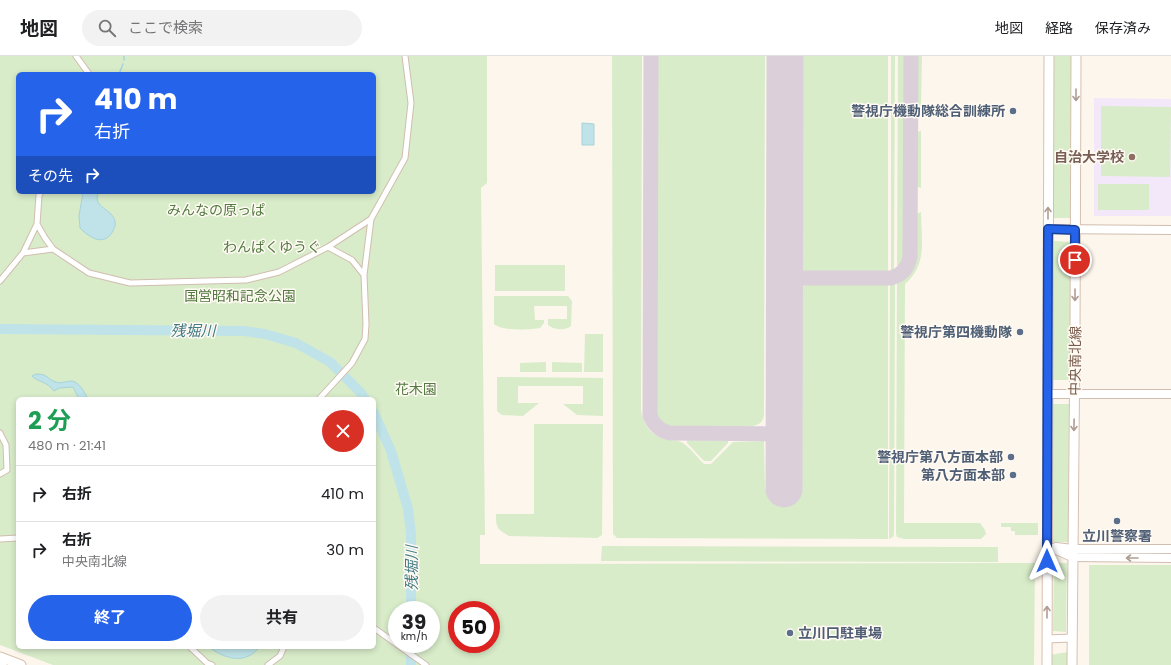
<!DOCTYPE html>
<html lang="ja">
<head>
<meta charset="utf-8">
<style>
	body { margin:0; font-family:Poppins,"Noto Sans JP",sans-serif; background:#f2f2f2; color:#202124; height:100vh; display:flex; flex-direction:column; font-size:15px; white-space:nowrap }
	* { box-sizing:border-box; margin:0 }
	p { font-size:13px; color:#757577 }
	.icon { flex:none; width:22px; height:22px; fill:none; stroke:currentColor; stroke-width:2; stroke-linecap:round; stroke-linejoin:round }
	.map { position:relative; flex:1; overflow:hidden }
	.sheet { position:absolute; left:16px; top:341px; width:360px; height:252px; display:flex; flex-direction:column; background:#fff; border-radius:6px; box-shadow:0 2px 6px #0003 }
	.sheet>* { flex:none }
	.top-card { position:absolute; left:16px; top:16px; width:360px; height:122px; border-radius:6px; box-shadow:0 2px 6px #0003; background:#2563eb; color:#fff; overflow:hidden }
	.speed { position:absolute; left:388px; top:545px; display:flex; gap:8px; font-size:20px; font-weight:700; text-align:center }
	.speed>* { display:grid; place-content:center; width:52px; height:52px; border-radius:50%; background:#fff; box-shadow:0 2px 6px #0003; line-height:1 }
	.speed small { font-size:10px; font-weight:400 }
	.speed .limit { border:6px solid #d22; background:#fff; color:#111 }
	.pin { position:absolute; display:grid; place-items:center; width:34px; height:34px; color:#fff; margin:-17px; border:2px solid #fff; border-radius:50%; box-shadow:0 1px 4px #0007 }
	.me { position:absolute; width:44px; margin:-22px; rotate:0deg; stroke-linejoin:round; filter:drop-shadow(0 0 3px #0008) }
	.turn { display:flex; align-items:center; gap:14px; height:84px; padding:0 12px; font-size:18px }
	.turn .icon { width:52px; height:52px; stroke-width:2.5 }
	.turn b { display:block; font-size:28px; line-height:34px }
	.then { display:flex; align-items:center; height:38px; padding:0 12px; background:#0003; gap:8px; font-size:15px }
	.round { display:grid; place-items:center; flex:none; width:42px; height:42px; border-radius:21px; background:#f2f2f2 }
	.head { display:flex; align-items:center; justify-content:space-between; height:68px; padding:0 12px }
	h1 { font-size:24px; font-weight:700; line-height:30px; color:#1e9e55 }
	.cta { display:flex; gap:8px; margin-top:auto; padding:8px 12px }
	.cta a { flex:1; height:46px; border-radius:24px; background:#2563eb; color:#fff; font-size:16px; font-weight:700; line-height:46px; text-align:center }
	.cta a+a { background:#f2f2f2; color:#202124 }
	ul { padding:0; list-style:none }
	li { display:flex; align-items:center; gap:12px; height:56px; padding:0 12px; border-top:1px solid #e0e0e0 }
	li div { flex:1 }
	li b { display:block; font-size:15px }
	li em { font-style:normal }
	header { display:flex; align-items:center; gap:24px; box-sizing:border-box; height:56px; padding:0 20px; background:#fff; border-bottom:1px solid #e0e0e0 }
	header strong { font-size:19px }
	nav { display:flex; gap:22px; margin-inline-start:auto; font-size:14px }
	.search { width:280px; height:36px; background:#f2f2f2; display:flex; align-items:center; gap:10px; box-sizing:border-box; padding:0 14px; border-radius:22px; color:#757577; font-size:15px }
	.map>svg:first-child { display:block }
</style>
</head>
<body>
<header>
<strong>地図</strong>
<div class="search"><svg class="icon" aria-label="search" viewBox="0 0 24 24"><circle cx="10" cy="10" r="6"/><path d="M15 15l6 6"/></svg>ここで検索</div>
<nav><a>地図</a><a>経路</a><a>保存済み</a></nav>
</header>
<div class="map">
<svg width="1171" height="609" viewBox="0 0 1171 609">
	<rect width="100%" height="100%" fill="#fdf6ec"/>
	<path fill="#f3e8fa" d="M1094,42l77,1v117h-77z"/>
	<path fill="#d8ecc9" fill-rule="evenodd" d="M0,0h487v127l-6,5 4,347h-5v29l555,-1 -1,102h-981l-53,-20zM18,18h356v118h-356zM18,343h356v248h-356zM397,554h34v34h-34zM457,554h34v34h-34z
		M612,0h30l-1,353c1,14 10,27 24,30 5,1 11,1 16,3 8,4 16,15 23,22h7l22,-22 31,-1 1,48 35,1 2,-203 1,-3 5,-3h80v258l-271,-1 -4,-4z
		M656,0h109l-1,360c-2,7 -4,8 -11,10h-83c-7,-2 -10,-5 -14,-12z
		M802,0h86v218h-79l-6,-4 -1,-5z
		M891,0h4l-1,215 -3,2z
		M898,0h8l-1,194 -1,11 -7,9z
		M915,0h7l-1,50 -7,-4z
		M1052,0h20l-1,162h-20z
		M1101,50l70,1 -1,70 -69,-1z
		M921,75v57l-3,-1 -4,-5v-46l3,-4z
		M1098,128h51v26h-51z
		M921,156c0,28 7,52 -16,72l-1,239h76l5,7 1,4 -5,5h-77l-7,-2 -1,-3 1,-256c22,-9 16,-40 16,-59l2,-4z
		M1054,185l17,1 -1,138h-19z
		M495,209h70v26h-70z
		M895,223l-1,255 -1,3 -4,2 1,-258z
		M494,240h74l4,5 -1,25c-6,5 -17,4 -23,-1v-6h19v-13h-33l1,14h9v3l-4,5c-9,2 -40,3 -46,-4z
		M585,278h18v38h-19z
		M546,306v10h-26v-9z
		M552,306l30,1v9h-30z
		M497,321l106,1v38l-26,-1 -14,-11h20v-18h-65v17h21l-16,13 -21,-1 -5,-4z
		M1052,348h17l-1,138h-18z
		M534,368h69l-1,111 -5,3 -88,-2c-12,-7 -13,-8 -13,-22h38z
		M689,384l37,1h2v2l-17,18h-7l-17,-18v-2z
		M1001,467h37v12h-23v-4h-4v-4h-10z
		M602,490l396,1v15l-397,-1z
		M1054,507h13l-1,69 -13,-1z
		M1089,509h82v100h-82z
		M1068,596v13h-19v-10z"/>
	<path fill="#bfe3e8" stroke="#a5d3da" d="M582,67l12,1v21h-12z
		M83,136h16c-9,15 15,17 16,30 1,3 -1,6 -2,9 -9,16 -23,7 -33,-3l-1,-12z
		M36,318c13,0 10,5 20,8 5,2 10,-1 16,-1 7,1 13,12 16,18h-9l-6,-12 -14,1 -5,3c-7,-10 -17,-9 -22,-15z
		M209,591h50c-12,18 -35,12 -50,0z"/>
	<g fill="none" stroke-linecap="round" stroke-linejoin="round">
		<path stroke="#a5d3da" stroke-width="1.5" d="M124,4v-4
			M119,18l4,-10"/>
		<path stroke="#bfe3e8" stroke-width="10" d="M0,273l244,2 21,3 31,9 34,19 30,30 5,7
			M374,357l17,38 17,58 3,25v76
			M411,609v-21"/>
		<path stroke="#dbcfda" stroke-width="15" d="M651,0l-1,360c4,9 10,15 20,17l114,1
			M784,222h107c11,-3 17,-10 19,-21l1,-201"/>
		<path stroke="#dbcfda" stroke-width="37" d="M784,433l1,-433"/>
		<defs>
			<path id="pedestrian" d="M76,0l13,18
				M37,168l8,14 8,11
				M328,191l24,13 12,15
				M23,197l30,-4 36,24 41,10 116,-3 33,-8 49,-25 43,-28
				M0,225l23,-28 14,-29 2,-29 2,-3
				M319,343l33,-36 13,-24 1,-15 -2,-49 7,-56 34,-61 6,-55 -6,-47
				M0,377l6,12 1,25 -7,4
				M0,483l18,-1
				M374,572l52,37
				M190,591l17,16 5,2
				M268,609l12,-9 4,-9"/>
			<path id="minor" d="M1047,583l24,-1"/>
			<path id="tertiary" d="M1048,173l123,1
				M1048,338h123
				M1047,490l25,11 99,1
				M1056,491l17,2h98"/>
			<path id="secondary" d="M0,601l21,8
				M0,608l2,1
				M1047,609l2,-609
				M1072,609l3,-329 1,-280"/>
		</defs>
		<use href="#pedestrian" stroke="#d1beb0" stroke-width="7"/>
		<use href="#minor" stroke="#d1beb0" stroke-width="9"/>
		<use href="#tertiary" stroke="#d1beb0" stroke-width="10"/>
		<use href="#secondary" stroke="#d6c0b0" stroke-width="11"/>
		<use href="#pedestrian" stroke="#fff" stroke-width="5"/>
		<use href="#minor" stroke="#fff" stroke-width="7"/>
		<use href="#tertiary" stroke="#fff" stroke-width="8"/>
		<use href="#secondary" stroke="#fff" stroke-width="9"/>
	</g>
	<defs><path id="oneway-shaft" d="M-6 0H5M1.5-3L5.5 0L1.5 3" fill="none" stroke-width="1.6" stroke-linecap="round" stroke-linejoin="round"/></defs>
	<g stroke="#af9d94">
		<use href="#oneway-shaft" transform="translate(1076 39) rotate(90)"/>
		<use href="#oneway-shaft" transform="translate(1048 157) rotate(-90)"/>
		<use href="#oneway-shaft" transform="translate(1075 239) rotate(90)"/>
		<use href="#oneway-shaft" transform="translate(1074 369) rotate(91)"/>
		<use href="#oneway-shaft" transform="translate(1132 502) rotate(-180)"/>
		<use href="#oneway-shaft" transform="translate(1047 556) rotate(-90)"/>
	</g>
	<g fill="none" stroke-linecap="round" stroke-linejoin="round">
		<defs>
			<path id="route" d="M1047,505l1,-332 27,1v30"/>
		</defs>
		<use href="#route" stroke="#184099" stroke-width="10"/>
		<use href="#route" stroke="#2563eb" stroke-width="7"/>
	</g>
	<g fill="#5c6f8a" stroke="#fffaf3" stroke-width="1.5">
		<circle cx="1013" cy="55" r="4"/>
		<circle cx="1020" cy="276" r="4"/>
		<circle cx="1011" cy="401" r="4"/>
		<circle cx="1013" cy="419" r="4"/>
		<circle cx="1117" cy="465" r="4"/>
		<circle cx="790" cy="577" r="4"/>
	</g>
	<circle fill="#8d6e63" stroke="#fffaf3" stroke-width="1.5" cx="1132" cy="101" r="4"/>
	<g text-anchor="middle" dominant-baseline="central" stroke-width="3" stroke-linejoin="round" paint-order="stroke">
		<g font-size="14" font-weight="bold" fill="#4e5e75" stroke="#fffaf3" text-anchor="end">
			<text x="1005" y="55">警視庁機動隊総合訓練所</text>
			<text x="1012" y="276">警視庁第四機動隊</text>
			<text x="1003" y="401">警視庁第八方面本部</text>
			<text x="1005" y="419">第八方面本部</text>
			<text x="1117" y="480" text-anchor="middle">立川警察署</text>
			<text x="798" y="577" text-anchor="start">立川口駐車場</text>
		</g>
		<g font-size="14" font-weight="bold" fill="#785e54" stroke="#fffaf3" text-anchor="end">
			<text x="1124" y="101">自治大学校</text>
		</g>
		<g font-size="14" fill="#537a41" stroke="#fffaf3">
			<text x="216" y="154">みんなの原っぱ</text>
			<text x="272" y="191">わんぱくゆうぐ</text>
			<text x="240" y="240">国営昭和記念公園</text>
			<text x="416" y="333">花木園</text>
		</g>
		<g font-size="14" fill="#7a5c4d" stroke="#fffaf3">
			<text transform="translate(1075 305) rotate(-89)">中央南北線</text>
		</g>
		<g font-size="15" font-style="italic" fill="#437c86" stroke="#fffaf3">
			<text x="193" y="274">残堀川</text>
			<text transform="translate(411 512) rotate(-90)">残堀川</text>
		</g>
	</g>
</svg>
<div class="speed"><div>39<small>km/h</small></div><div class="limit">50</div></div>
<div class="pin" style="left:1075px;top:204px;background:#d93025"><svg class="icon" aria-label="arrive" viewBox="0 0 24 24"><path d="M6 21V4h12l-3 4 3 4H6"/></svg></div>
<svg class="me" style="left:1047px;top:505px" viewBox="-20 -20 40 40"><path d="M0-17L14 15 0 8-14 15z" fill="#2563eb" stroke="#fff" stroke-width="4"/></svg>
<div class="top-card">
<div class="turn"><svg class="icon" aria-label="right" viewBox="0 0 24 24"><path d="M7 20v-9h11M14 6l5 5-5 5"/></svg><div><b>410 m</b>右折</div></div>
<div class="then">その先<svg class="icon" aria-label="right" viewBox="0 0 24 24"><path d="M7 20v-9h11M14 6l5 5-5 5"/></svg></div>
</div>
<section class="sheet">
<div class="head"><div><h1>2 分</h1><p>480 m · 21:41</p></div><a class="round" style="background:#d93025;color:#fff"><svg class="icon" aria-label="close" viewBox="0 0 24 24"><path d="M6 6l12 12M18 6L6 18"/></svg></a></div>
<ul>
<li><svg class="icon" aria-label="right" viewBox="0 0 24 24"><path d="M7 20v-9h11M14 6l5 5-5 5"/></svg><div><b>右折</b></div><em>410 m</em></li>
<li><svg class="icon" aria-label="right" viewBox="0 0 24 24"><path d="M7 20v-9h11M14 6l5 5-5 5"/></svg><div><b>右折</b><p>中央南北線</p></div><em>30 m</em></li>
</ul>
<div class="cta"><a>終了</a><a>共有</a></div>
</section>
</div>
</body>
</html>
